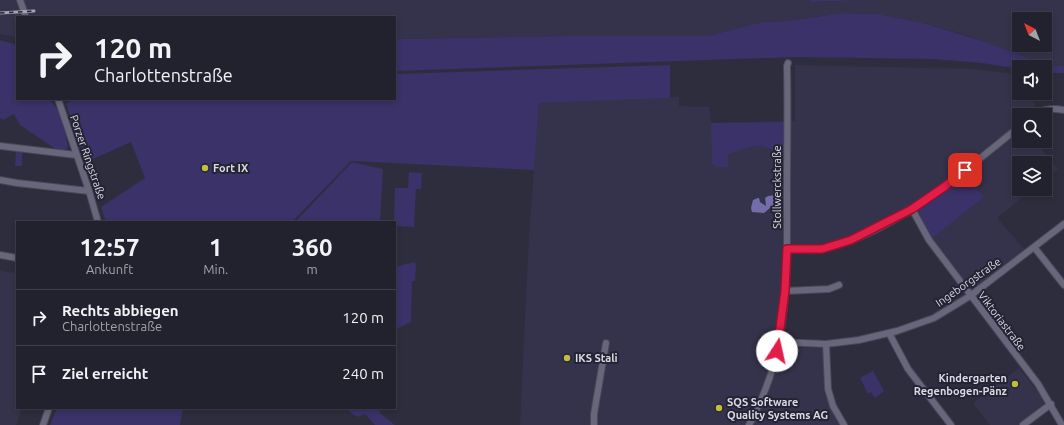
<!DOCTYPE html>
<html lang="de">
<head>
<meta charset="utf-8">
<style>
	body { margin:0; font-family:Ubuntu,sans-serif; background:#2a2a36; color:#f1f3f6; height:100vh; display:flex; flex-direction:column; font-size:15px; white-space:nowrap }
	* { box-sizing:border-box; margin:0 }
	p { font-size:13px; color:#a2a4aa }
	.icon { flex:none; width:22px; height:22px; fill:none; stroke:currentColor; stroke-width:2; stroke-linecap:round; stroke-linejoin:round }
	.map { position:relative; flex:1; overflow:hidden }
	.details { position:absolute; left:16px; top:221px; width:380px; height:188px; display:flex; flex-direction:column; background:#22222e; border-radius:0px; box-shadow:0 2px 6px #0003,0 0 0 1px #3f3f4a }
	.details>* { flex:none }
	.guide { position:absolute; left:16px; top:16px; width:380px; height:84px; border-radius:0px; box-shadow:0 2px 6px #0003,0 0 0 1px #3f3f4a; background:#22222e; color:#f1f3f6; overflow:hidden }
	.needle { width:26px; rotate:318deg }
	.tools { position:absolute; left:1012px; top:12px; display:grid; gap:8px }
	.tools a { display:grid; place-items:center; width:40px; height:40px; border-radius:0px; background:#22222e; box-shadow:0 2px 6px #0003,0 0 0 1px #3f3f4a; font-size:20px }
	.pin { position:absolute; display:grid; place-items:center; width:34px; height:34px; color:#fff; margin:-17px; border-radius:8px; box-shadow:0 2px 6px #0006 }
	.me { position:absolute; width:44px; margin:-22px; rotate:10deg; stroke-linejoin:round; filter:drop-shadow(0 0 3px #0008) }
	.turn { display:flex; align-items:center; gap:14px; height:84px; padding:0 12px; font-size:18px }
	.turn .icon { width:52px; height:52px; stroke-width:2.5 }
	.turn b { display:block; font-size:28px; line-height:34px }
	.eta { display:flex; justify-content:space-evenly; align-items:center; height:68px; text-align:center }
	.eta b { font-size:24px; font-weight:600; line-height:28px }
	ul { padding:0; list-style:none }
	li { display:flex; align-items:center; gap:12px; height:56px; padding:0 12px; border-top:1px solid #3f3f4a }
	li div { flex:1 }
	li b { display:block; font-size:15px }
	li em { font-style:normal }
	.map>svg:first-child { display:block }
</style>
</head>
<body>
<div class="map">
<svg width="1064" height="425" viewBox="0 0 1064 425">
	<rect width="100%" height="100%" fill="#2e2d3e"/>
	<path fill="#35334b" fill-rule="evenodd" d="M0,0h809l1,2 58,-2h196v66l-17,-1 -81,-30 -43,-12 -45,-9 -36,-1 -54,8 -26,1 -54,14h-142l-171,3v-22h-378v20l-17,-3zM1019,19h26v26h-26z
		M795,65l179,4 45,6v18h15v15l-4,7h-11v26h16l23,28 -13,10v-16h-26v26h14l-36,29 28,32 -51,38h-6l-37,-49 -19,-31 -48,25 -42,15h-39l-3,59 -4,33 12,7 35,1 1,33 3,18 13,26h-320l9,-189 10,-133 140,-6v9l30,1 2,16 84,-2z
		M0,271l17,2v135h5l-6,17h-16z
		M1019,368l25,32 -1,6 -25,19h-28l-17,-22z"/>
	<path fill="#3a3268" d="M809,0h59l-58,2z
		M842,13l36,1 45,9 60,18 64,24 17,1v7h-19v-6h-26v2l-37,-6 -51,-4 -135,-2 -401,14v-32l171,-3h142l54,-14 26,-1z
		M0,40l17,5v54c7,0 26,-2 31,1 13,6 18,33 20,47l-1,2 -3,2 -7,-1 -37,-25 -6,-11 -11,6 -3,-2z
		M670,65v33l-131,5 -5,67 -183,-9 -59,61h-186l-5,-15 44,-29 -14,-36 -45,20 -20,-58 8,-5h321v-25z
		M784,122v32c-7,-1 -13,-6 -21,-8 -11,-2 -24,5 -35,8v13h-12l-4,-3 -1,-41z
		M16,151h6v15h-7z
		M352,162l31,7 -3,53h-85z
		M409,172l13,1 -1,16h-5l-2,38 -19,-1v-4h-1l1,-34h13z
		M967,176l17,21 -52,41 -13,-25 1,-3z
		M414,262l2,2 -1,17h-3l-1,41 -13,6 -3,6v-67z
		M873,371l11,20 -9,7 -4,-6 -3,2 -8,-16z
		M57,408h126l-3,17h-130z
		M347,408h31l3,6 14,11h-20l-10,-11 -7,3 -6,-3z"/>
	<path fill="#736da9" d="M776,195v4l1,3 -13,11 -12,-1 -1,-4 2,-8 5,-2h1l1,4 6,4 -1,-8 3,-2z"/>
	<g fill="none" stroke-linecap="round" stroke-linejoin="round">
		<defs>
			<path id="minor" d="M20,0l6,17
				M58,99l31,92 9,31
				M1034,115c10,-6 18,-7 30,-5
				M0,146l76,9
				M0,180l17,3 72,8
				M912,209l17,31 109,144 24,41
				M1034,247l30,38
				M787,249c11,0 26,3 37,0 74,-18 137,-76 195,-122
				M0,255l17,3
				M785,291l44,-2 10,-4
				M889,333l19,36 43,56
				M779,342l47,2 33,-4 38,-9 37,-13 36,-22 94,-72
				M826,344l2,45 5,17 11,19
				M43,425l6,-17
				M594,425v-11l12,-71
				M749,425c11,-21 20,-42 26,-65 14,-55 12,-113 12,-169 0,-42 1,-83 0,-125l1,-3
				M1023,425l28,-21"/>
		</defs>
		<use href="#minor" stroke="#494857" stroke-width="8"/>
		<use href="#minor" stroke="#67667a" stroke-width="6"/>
		<defs>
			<path id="rail" d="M0,13l34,-2"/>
		</defs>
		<use href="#rail" stroke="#a5a5b1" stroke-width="3"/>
		<use href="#rail" stroke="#242334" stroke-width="1.5" stroke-dasharray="4.5" stroke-linecap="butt"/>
	</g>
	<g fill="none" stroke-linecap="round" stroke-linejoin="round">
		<defs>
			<path id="route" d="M777,351l8,-60 2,-42h35l29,-9 61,-31 32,-22 21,-17"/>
		</defs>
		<use href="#route" stroke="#92132f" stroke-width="10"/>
		<use href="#route" stroke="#e11d48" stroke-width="7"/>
	</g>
	<g fill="#c2bd3f" stroke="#242334" stroke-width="1.5">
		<circle cx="205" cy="168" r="4"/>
		<circle cx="567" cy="358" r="4"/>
		<circle cx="1015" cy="384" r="4"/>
		<circle cx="719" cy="408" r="4"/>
	</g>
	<g text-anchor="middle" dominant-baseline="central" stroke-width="4" stroke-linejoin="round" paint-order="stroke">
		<g font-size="11" fill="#dadae5" stroke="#242334">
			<text transform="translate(88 157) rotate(71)">Porzer Ringstraße</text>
			<text transform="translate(777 187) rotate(-90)">Stollwerckstraße</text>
			<text transform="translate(968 282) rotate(-35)">Ingeborgstraße</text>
			<text transform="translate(1002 321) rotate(53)">Viktoriastraße</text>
		</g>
		<g font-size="11" font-weight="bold" fill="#dadae5" stroke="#242334" text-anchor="start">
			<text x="213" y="168">Fort IX</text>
			<text x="575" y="358">IKS Stali</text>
			<text x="1007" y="378" text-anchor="end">Kindergarten<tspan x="1007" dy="13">Regenbogen-Pänz</tspan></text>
			<text x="727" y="402">SQS Software<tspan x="727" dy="13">Quality Systems AG</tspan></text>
		</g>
	</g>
</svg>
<div class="tools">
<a><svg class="needle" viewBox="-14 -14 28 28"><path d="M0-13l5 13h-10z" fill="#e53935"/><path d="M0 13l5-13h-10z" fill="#a2a4aa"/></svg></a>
<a><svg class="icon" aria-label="sound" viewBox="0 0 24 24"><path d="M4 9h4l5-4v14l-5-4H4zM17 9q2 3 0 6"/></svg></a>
<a><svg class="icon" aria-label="search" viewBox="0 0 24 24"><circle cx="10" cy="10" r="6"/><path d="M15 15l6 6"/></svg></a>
<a><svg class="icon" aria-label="layers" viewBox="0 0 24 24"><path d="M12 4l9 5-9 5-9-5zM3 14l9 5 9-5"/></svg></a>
</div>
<div class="pin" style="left:965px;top:170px;background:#d93025"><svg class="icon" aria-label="arrive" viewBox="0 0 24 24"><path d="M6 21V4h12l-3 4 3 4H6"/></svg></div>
<svg class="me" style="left:777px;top:351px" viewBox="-20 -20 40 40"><circle r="19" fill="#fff"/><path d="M0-13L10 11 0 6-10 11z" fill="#e11d48"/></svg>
<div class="guide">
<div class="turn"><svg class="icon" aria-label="right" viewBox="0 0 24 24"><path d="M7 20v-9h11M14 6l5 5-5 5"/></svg><div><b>120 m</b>Charlottenstraße</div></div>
</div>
<section class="details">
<div class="eta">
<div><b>12:57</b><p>Ankunft</p></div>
<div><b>1</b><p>Min.</p></div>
<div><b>360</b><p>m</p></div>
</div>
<ul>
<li><svg class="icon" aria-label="right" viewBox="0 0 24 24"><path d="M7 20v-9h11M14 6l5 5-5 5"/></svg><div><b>Rechts abbiegen</b><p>Charlottenstraße</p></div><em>120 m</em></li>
<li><svg class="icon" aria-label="arrive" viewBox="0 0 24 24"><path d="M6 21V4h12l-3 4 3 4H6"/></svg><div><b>Ziel erreicht</b></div><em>240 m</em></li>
</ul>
</section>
</div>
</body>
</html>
